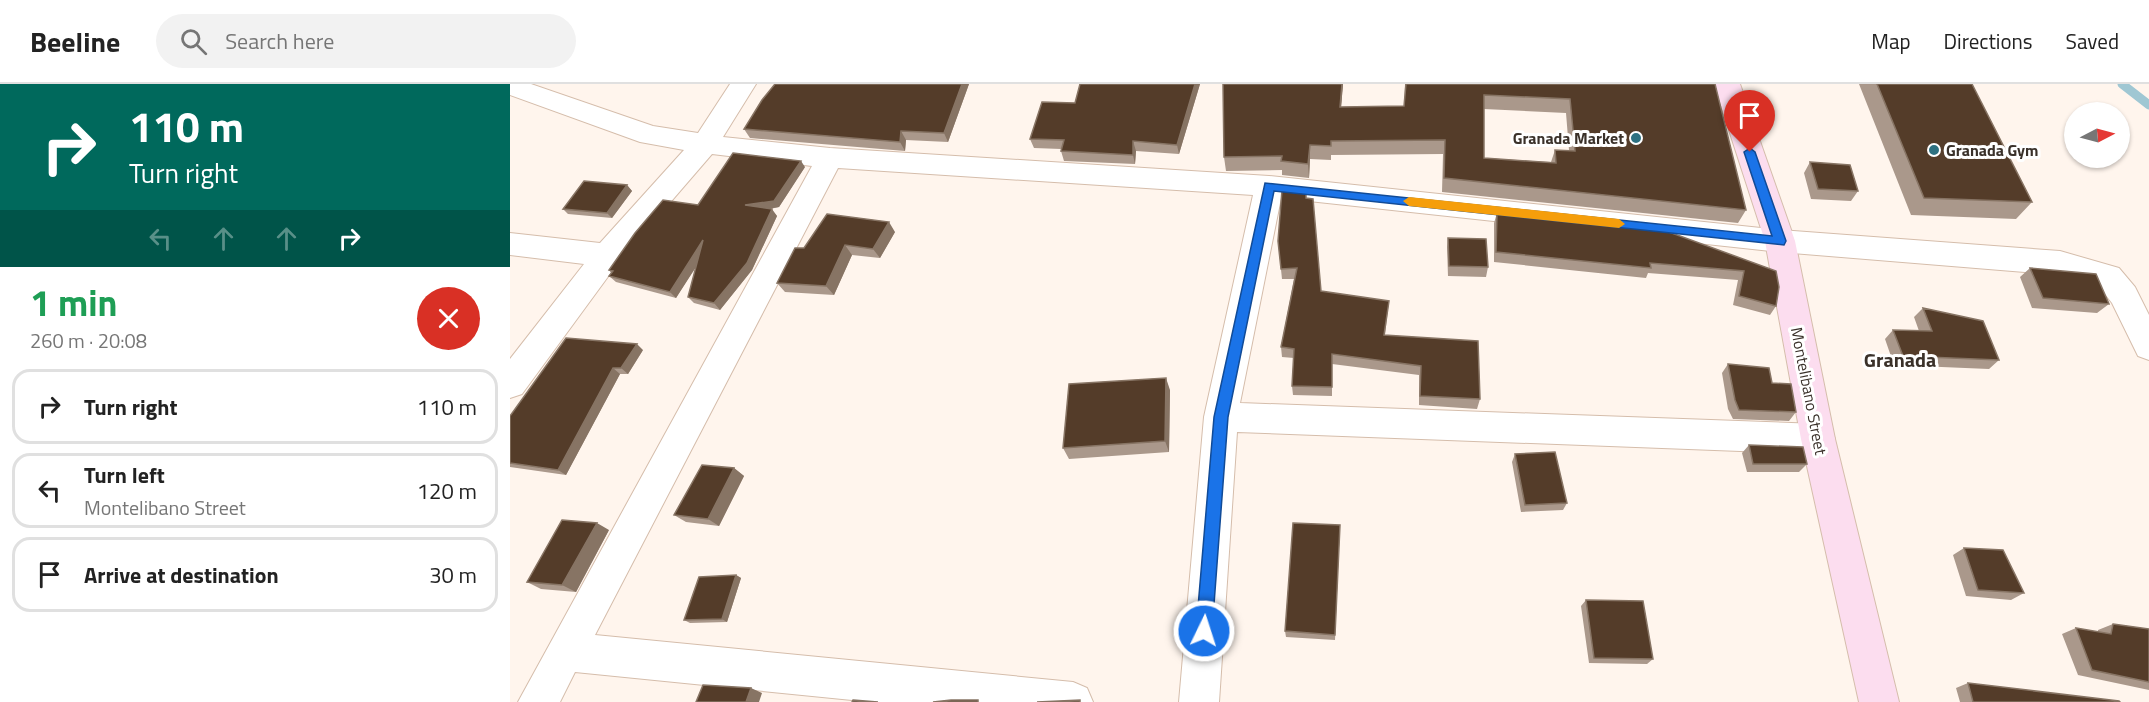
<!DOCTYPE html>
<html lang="en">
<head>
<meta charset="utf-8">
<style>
	body { margin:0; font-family:"Titillium Web",sans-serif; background:#f2f2f2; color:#222; height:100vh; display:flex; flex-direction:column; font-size:22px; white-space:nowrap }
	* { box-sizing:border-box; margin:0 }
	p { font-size:20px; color:#767676 }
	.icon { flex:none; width:33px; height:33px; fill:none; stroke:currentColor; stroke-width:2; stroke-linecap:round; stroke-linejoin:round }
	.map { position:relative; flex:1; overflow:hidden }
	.sheet { display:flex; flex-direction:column; background:#fff; width:510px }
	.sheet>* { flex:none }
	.banner { background:#00695c; color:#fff; overflow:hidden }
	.needle { width:39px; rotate:84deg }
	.fabs { position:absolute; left:1554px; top:18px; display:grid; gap:12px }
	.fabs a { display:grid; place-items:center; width:66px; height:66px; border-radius:50%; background:#fff; box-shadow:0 2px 4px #0004; font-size:30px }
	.pin { position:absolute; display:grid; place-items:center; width:51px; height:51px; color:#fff; margin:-62px -26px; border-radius:50% 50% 50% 0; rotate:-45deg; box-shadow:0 0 6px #0007 }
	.pin .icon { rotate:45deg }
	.me { position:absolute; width:66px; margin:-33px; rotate:4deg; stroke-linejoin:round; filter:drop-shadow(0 0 4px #0008) }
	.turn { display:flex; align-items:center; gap:21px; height:126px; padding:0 30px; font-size:27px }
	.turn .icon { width:78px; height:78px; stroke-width:2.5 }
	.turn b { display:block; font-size:42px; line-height:51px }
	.lanes { display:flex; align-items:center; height:57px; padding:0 30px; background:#0003; justify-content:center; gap:30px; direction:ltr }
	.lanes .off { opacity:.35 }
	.round { display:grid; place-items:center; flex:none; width:63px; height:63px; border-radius:32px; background:#f2f2f2 }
	.headline { display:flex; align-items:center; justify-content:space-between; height:102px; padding:0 30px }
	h1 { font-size:36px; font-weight:700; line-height:45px; color:#1e9e55 }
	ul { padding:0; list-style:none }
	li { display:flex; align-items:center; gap:18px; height:75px; margin:0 12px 9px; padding:0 18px; border:3px solid #e0e0e0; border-radius:18px }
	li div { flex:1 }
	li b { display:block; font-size:22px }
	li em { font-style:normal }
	header { display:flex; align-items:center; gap:36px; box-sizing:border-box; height:84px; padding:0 30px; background:#fff; border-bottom:2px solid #e0e0e0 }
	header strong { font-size:28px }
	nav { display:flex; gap:33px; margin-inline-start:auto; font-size:21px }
	.search { width:420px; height:54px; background:#f2f2f2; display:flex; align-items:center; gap:15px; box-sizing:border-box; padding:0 21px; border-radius:33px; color:#767676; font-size:22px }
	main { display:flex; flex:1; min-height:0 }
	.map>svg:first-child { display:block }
</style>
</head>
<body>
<header>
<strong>Beeline</strong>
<div class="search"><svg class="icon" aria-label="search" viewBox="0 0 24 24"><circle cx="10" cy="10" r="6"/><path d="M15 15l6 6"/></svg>Search here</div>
<nav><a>Map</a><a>Directions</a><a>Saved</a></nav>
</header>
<main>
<section class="sheet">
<div class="banner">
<div class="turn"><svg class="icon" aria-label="right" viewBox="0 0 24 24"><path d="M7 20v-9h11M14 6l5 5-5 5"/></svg><div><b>110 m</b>Turn right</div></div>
<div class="lanes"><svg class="icon off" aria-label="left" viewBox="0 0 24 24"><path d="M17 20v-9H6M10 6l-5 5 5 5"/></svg><svg class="icon off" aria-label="ahead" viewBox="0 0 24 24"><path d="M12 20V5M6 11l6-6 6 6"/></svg><svg class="icon off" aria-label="ahead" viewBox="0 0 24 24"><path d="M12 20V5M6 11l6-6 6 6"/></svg><svg class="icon" aria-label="right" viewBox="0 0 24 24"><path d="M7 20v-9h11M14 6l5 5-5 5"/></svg></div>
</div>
<div class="headline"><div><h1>1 min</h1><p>260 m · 20:08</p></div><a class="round" style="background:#d93025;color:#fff"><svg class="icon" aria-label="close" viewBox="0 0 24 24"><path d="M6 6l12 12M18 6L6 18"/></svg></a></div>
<ul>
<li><svg class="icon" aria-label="right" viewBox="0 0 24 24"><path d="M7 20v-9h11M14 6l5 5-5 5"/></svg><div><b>Turn right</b></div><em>110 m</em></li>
<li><svg class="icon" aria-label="left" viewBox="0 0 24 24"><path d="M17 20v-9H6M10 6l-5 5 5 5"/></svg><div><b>Turn left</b><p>Montelibano Street</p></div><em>120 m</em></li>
<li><svg class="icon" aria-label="arrive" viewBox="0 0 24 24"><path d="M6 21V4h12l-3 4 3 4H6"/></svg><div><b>Arrive at destination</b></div><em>30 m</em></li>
</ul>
</section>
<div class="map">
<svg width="1639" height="618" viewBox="0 0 1639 618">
	<rect width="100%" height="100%" fill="#fff5ed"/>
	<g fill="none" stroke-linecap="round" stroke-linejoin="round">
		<path stroke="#9fc7d3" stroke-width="9" d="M1612,0l27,21"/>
		<defs>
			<path id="street" d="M0,0h21l122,42 45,7 32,-49h26l-33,53 107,11 439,28 511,54 280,21 59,17 16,19 14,28v45l-11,-4 -26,-53 -14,-18 -38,-10 -280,-23 -499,-54 -41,205 578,21 12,4 5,11 -5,11 -12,4 -581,-22 -18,270h-40l25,-285 49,-222 -415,-27 -243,467 478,47 14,6 6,14h-221l-297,-30 -15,30h-42l294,-536 -100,-12 -94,109 -96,131 -12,4v-39l74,-95 -74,-9v-22l90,10 84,-93 -44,-8 -130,-47z"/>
			<path id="secondary" d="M1204,0h26l55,157 40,198 64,263h-40l-58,-263 -36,-198z"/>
		</defs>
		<use href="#street" stroke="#d5bdab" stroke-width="2"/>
		<use href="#secondary" stroke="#d5bdab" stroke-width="2"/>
		<use href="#street" fill="#fff" fill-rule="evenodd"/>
		<use href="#secondary" fill="#fcddef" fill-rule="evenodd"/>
	</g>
	<path fill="#aa988b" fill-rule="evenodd" d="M265,0h194l-21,58 -42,-2 -1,11 -155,-13 -6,-9z
		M570,0h120l-21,70 -43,-3 -1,13 -71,-3 -3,-10v-2l-27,-1 -4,-9 45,-36z
		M713,0h120l-2,23 63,-1 1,-22h310l31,126 -8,13 -296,-31 1,-38 -112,1v5l-21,-1 -1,19 -27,-3v-5l-56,1 -2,-14zM974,25l82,4 3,37h-14l-4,12 -67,-4z
		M1349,0h113l60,118 -16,17 -105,-4z
		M1300,78l48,29 -7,10 -40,-2 -7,-26z
		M295,83l-26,40 -9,2 7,7 -25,54 -32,40 -26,-7 -6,-6 8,-31 -20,32 -60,-16 -7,-6 2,-3 -2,-3 89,-65z
		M117,101l5,6 -20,27 -44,-4 -5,-5z
		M796,114l15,93 68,10 -4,34 95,64 -3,10 -58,-4v-30l-87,-11v32l-39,-1 -1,-9 2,-28 -12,-1 -1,-10 13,-68h-12l-4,-38z
		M987,129l279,58v35l-6,9 -37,-10 5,-25 -90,-7 -2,5 -152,-16v-39z
		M385,148l-15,26 -28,-3 -18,40 -49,-3 -8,-9 27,-35z
		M938,154l40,29 -2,10 -38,-1 -1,-29z
		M1520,184l79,36 -12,9 -65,-5 -12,-31z
		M1413,224l76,52 -10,9 -95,-4 -9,-26 8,-9 26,1 -5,-14z
		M133,266l-15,24h-8l-54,101 -56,-8v-51z
		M1218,280l44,19 24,29 -7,9 -56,-2 -5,-10 -6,-36z
		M660,306l-1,62 -100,7 -6,-11z
		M1239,361l58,19 -8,8h-52l-5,-19z
		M1005,370l52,49 -4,7 -42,2 -9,-50z
		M224,384l10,8 -25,50 -33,-4 -12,-7z
		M830,441l-5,115 -49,-3 -1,-6z
		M99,446l-33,62 -35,-3 -14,-7z
		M1454,464l60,45 -13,7 -45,-4 -13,-41z
		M226,491l5,3 -14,44 -37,1 -6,-3z
		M1076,516l67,59 -6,5 -58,-1 -8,-57z
		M1603,540l36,5v61l-71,-15 -16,-41 14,-6 22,4v-2z
		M1458,599l152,19h-160l-4,-14z"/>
	<path fill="#877464" d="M452,0h7l-21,58 -4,-9z
		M685,0h5l-21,70 -2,-9z
		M832,0h1l-3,37v-14z
		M391,47l5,9 -1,11 -5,-9z
		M623,57l3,10 -1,13 -2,-9z
		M800,61v14l-1,19 -1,-14z
		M291,77l4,6 -26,40 -29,5 -5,-7z
		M117,101l5,6 -20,27 -5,-5z
		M262,125l5,7 -25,54 -32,40 -6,-7z
		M379,138l6,10 -15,26 -7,-9z
		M193,156l6,7 -33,51 -6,-6z
		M335,161l7,10 -18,40 -8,-9z
		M127,260l6,6 -15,24 -7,-6z
		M103,284l7,6 -54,101 -8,-5z
		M656,294l4,12 -1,62 -4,-11z
		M224,384l10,8 -25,50 -11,-7z
		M87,439l12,7 -33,62 -14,-7z
		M226,491l5,3 -14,44 -5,-3z
		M241,604l11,5 -3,9h-13z"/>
	<path fill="#543c29" stroke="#877464" stroke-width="1.5" fill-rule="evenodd" d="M265,0h187l-18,49 -43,-2 -1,11 -156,-13 18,-29z
		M570,0h115l-18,61 -44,-4v14l-72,-4 3,-11 -34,-1 12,-37 33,1z
		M713,0h119l-2,23 64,-1 2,-22h309l31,126 -302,-32 1,-38 -114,1v5l-21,-1 -2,19 -27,-3 1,-5 -58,1zM974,11l86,4 5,52 -20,-1 1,13 -72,-5z
		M1367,0h95l60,118 -108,-4z
		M223,69l68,8 -27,40 -29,4 27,4 -25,54 -33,40 -26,-6 15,-57 -33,52 -61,-16 4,-5 -4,-1 26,-37 28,-33 35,5z
		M1300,78l40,3 8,26 -40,-2z
		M74,97l43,4 -20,28 -44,-4z
		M772,106l24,2v6l7,1 8,92 68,10 -5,34 94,6 2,58 -60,-3 1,-30 -89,-12v33l-40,-1 2,-37 -13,-2 16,-79 -16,1 -3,-28z
		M987,129l172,19 107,39 3,16 -3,19 -37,-10 5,-25 -94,-8 1,5 -155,-16z
		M317,130l62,8 -16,27 -28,-4 -19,41 -49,-3 18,-35h9z
		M938,154l38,1 2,28 -39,-1z
		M1520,184l66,6 13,30 -66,-6z
		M1413,224l60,13 16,39 -96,-4 -10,-26 39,1z
		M56,254l71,6 -16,24h-8l-55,102 -48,-7v-47z
		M1218,280l41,4 3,15 19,1 5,28 -57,-2 -4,-10z
		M656,294l-1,63 -102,7 6,-64z
		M1239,361l54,2 4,17h-54z
		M1045,368l12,51 -42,2 -10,-51z
		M192,381l32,3 -26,51 -34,-4z
		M52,436l35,3 -35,62 -35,-3z
		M783,439l47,2 -5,110 -50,-4z
		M1454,464l39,2 21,43 -46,-3z
		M226,491l-14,44 -38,1 15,-43z
		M1076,516l57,1 10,58 -59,-1z
		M1603,540l36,5v53l-57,-12 -16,-42 35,6z
		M1458,599l151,18 1,1h-147z
		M193,601l48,3 -5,14h-50z
		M343,616l25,2h-26z
		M441,616h27v2h-45z
		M570,616v2h-43z"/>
	<path fill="#1a73e8" stroke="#114b97" stroke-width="1.5" d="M1240,64l5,4 31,89 -2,4 -510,-54 -46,226 -16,214 -2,5 -6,3 -5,-3 -3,-5 18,-214 51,-234 507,53 -28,-84z"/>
	<path fill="#f59e0b" d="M899,113l210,22 6,5 -6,4 -210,-22 -6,-5z"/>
	<g fill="#2d7181" stroke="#fff" stroke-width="2">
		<circle cx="1126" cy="54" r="6"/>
		<circle cx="1424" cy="66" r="6"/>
	</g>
	<g text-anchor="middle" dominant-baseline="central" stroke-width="6" stroke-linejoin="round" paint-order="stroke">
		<g font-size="16" font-weight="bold" fill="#3a312a" stroke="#fff" text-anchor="end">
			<text x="1114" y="54">Granada Market</text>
			<text x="1436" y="66" text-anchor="start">Granada Gym</text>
		</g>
		<g font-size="16" fill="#3a312a" stroke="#fff">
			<text transform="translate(1299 307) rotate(79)">Montelibano Street</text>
		</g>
		<g font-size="20" font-weight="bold" fill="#3a312a" stroke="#fff">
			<text x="1390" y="275">Granada</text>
		</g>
	</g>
</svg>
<div class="fabs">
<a><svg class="needle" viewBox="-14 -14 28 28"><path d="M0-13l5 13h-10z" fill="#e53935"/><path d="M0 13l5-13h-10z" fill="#767676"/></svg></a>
</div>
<div class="pin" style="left:1240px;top:68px;background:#d93025"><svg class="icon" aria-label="arrive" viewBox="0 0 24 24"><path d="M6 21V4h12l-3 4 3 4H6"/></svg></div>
<svg class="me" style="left:694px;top:547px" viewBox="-20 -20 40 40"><circle r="17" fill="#1a73e8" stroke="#fff" stroke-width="3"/><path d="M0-11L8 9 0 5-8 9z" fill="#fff"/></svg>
</div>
</main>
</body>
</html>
